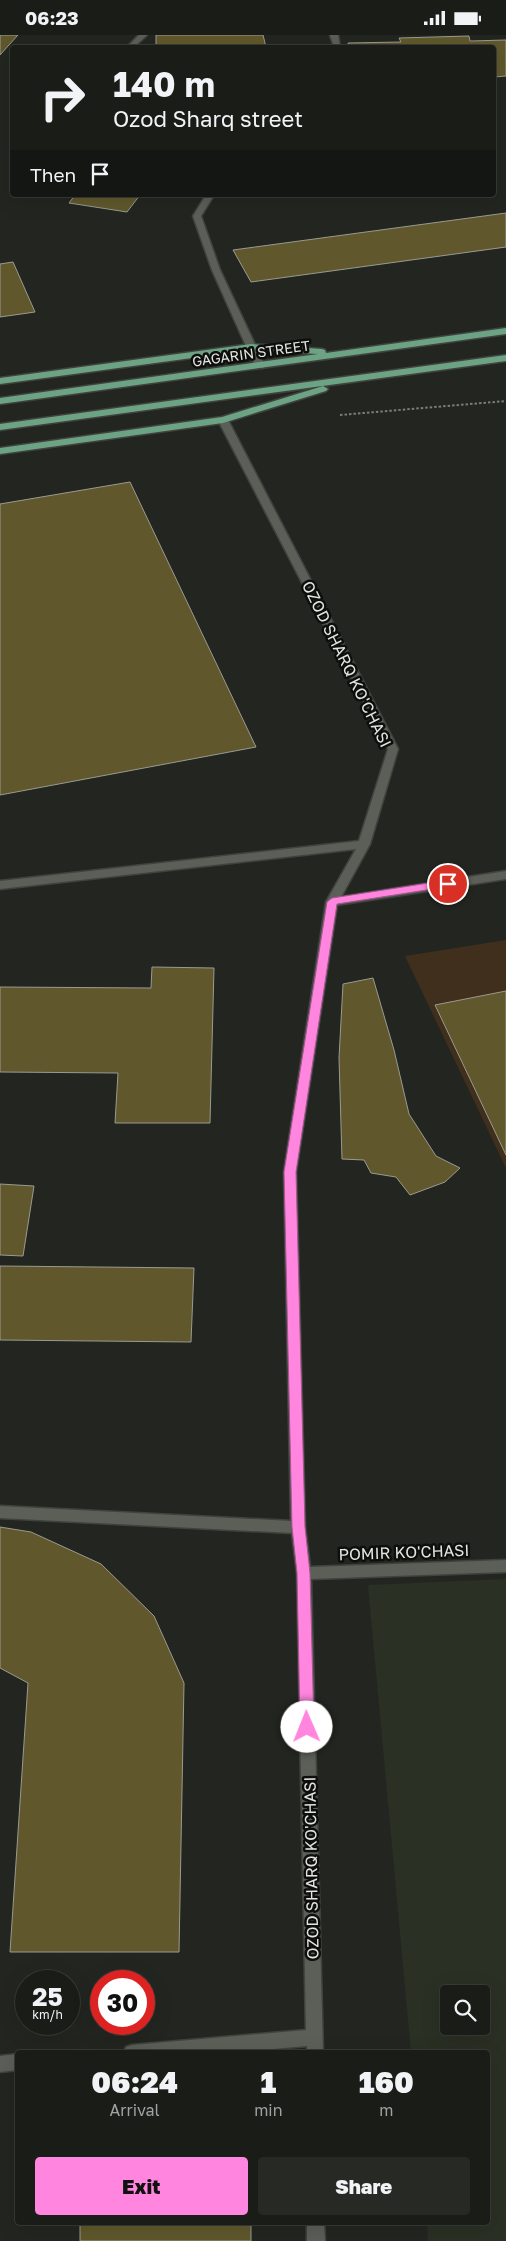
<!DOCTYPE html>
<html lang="en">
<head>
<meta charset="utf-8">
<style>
	body { margin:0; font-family:"Golos Text",sans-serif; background:#272925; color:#f1f3f6; height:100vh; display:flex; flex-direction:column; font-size:19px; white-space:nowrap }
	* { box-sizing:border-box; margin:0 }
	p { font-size:16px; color:#9fa1a2 }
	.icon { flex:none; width:28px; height:28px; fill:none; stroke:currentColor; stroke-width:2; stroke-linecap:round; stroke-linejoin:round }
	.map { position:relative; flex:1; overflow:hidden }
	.sheet { position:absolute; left:15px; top:2015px; width:475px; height:175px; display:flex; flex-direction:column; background:#1a1c18; border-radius:5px; box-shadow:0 5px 20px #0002,0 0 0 1px #383a37 }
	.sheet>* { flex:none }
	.top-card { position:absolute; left:10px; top:10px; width:486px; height:152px; border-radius:5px; box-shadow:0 5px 20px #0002,0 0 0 1px #383a37; background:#1a1c18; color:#f1f3f6; overflow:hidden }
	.tools { position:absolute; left:440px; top:1950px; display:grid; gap:10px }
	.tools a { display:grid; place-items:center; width:50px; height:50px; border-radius:5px; background:#1a1c18; box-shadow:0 5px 20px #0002,0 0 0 1px #383a37; font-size:25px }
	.speed { position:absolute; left:15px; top:1935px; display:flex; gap:10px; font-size:25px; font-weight:700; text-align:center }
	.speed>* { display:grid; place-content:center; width:65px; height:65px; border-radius:50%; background:#1a1c18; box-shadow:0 5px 20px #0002,0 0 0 1px #383a37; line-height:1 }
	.speed small { font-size:12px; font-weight:400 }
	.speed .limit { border:8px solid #d22; background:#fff; color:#111 }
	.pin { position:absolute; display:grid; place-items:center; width:42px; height:42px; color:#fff; margin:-21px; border:2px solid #fff; border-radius:50%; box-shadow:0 1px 5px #0007 }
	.me { position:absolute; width:55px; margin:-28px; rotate:359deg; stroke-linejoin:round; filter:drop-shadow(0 0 4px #0008) }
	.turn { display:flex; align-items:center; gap:18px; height:105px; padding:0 20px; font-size:22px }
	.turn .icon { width:65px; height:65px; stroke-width:2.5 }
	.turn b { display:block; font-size:35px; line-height:42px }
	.then { display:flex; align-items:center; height:48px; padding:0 20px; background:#0003; gap:10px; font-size:19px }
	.eta { display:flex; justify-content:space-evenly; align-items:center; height:85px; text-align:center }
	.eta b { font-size:30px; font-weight:800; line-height:35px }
	.primary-button { display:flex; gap:10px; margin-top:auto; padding:10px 20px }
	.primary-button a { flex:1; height:58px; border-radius:5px; background:#ff85de; color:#111; font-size:20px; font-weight:800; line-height:58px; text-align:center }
	.primary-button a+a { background:#272925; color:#f1f3f6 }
	.status { display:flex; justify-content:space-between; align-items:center; height:35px; padding:0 25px; background:#1a1c18; direction:ltr }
	.status svg { height:14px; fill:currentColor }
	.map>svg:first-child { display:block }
</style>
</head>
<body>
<div class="status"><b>06:23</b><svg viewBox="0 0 49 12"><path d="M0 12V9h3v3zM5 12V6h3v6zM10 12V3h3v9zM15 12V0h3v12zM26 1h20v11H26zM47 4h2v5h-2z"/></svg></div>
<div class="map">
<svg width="506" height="2206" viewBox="0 0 506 2206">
	<rect width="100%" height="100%" fill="#232620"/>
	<path fill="#2a3024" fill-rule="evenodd" d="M506,1544v662h-78l-1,-18h61v-170l-77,-1 -43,-467zM449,1959h32v32h-32z"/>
	<path fill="#402f1c" d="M506,905v228l-101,-212z"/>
	<path fill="#60582c" stroke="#9b9a91" d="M0,0h18l-18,20z
		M156,0h107l3,12h-110z
		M469,1l1,5 36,-1v36l-12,1v-30h-145l-1,-4 53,-1 -2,-4z
		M75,160h65l-13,17 -58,-9z
		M506,178v34l-255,35 -18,-32z
		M13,227l22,50 -35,5v-53z
		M130,447l126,265 -256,48v-291z
		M152,932l62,1 -4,155h-95l3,-50 -118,-1v-85l151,1z
		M373,943l21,72 15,64 27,42 24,12 -15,14 -35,13 -14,-18 -25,-4 -7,-13 -22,-1 -3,-101 4,-74z
		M506,956v164l-71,-150z
		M0,1149l34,2 -11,70 -23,-1z
		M0,1231l194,2 -3,74 -191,-2z
		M0,1492l31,5 70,32 53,52 30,67 -5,269h-169l18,-269 -28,-15z
		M80,2188h171v18h-171z"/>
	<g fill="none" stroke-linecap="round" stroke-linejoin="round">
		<defs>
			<path id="minor" d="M139,0h8l-13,12h-7z
				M330,0h8l2,12h-6z
				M206,160h8l-13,21 19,54 45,96 -2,2 -8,-2 -43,-96 -19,-54z
				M223,382l5,3 170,329 -28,95 -29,53 165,-26v8l-169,26 -41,267 9,355 5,40 196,-7v12l-195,7 12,474h-16v-7l-77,7h-106l2,-6 6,-2 174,-15 -9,-457 -5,-40 -292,-15v-12l291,15 -7,-349 42,-270 30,-53 -356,40v-8l359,-40 29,-92 -170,-329z
				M18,2019v16l-18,2v-16z
				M307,2188h17l1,18h-18z"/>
			<path id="major" d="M506,293v6l-506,70v-6l318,-44 -67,-4 -251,34v-6l251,-34 71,5 3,1 1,3z
				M506,320v6l-506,69v-6z
				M323,351l5,3 -2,2 -103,32 -223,31v-6l222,-31z"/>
		</defs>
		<use href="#minor" stroke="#40423e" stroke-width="3"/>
		<use href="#major" stroke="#40423e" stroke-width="3"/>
		<path stroke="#7a7c77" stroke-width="2" stroke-dasharray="2.5 2" stroke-linecap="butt" d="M340,380l166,-14"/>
		<use href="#minor" fill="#5b5f58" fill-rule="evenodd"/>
		<use href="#major" fill="#6ca384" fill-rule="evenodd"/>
	</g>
	<path fill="#ff85de" stroke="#a65690" d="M448,845l5,4 -1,2 -115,18 -41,268 9,355 5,46 4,154 -2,5 -5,2 -5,-2 -2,-5 -3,-154 -5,-46 -8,-355 43,-270 5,-4z"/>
	<g text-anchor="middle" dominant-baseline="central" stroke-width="5" stroke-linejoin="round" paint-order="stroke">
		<g font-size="14" fill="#e3e5e1" stroke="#0e0f0c">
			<text transform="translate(251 318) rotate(-8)">GAGARIN STREET</text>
		</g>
		<g font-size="16" fill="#e3e5e1" stroke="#0e0f0c">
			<text transform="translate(347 629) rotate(64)">OZOD SHARQ KO'CHASI</text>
			<text transform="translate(404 1517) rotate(-2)">POMIR KO'CHASI</text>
			<text transform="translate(311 1833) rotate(-91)">OZOD SHARQ KO'CHASI</text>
		</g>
	</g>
</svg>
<div class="tools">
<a><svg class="icon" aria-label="search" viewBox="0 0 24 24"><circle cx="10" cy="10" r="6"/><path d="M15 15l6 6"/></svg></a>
</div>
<div class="speed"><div>25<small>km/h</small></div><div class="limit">30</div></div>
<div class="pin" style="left:448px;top:849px;background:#d93025"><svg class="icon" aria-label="arrive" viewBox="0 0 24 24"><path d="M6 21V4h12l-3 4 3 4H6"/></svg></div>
<svg class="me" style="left:307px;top:1692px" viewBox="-20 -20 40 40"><circle r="19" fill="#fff"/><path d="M0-13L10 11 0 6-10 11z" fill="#ff85de"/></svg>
<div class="top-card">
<div class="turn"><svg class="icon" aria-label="right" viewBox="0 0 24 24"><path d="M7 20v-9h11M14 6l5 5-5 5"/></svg><div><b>140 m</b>Ozod Sharq street</div></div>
<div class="then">Then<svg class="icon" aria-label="arrive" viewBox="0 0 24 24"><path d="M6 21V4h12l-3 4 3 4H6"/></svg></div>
</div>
<section class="sheet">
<div class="eta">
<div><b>06:24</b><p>Arrival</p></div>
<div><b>1</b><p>min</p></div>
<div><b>160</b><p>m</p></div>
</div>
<div class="primary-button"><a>Exit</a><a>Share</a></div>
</section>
</div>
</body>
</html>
